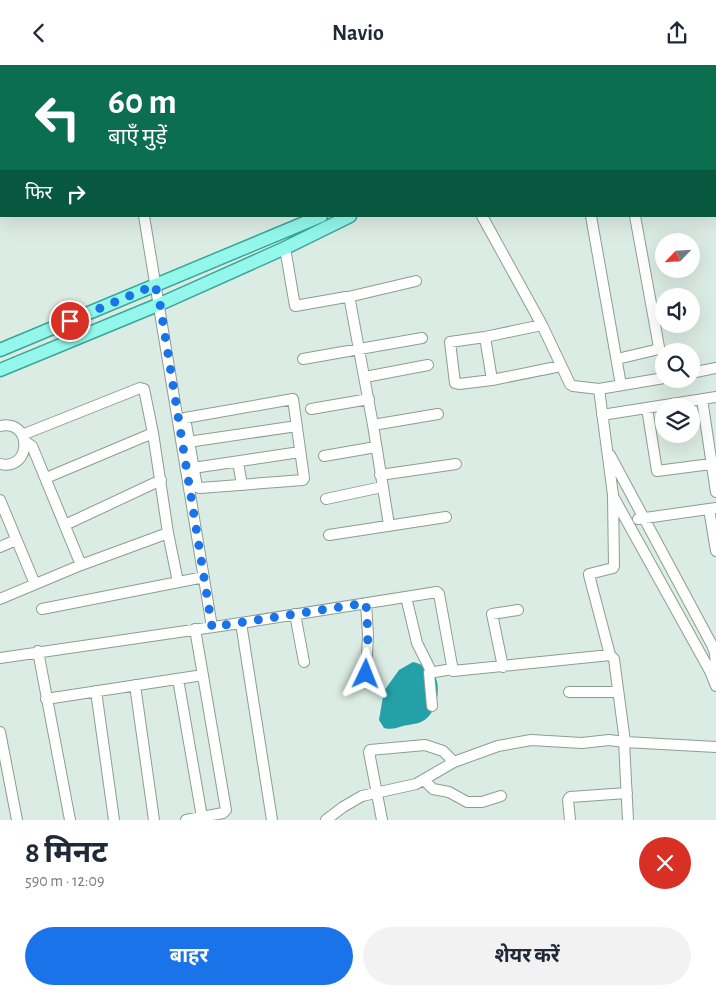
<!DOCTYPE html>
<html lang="hi">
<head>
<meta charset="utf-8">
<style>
	body { margin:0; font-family:"Alegreya Sans","Noto Sans Devanagari",sans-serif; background:#f2f2f3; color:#1f2937; height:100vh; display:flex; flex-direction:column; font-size:19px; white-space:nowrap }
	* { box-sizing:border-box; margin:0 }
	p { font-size:16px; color:#747a83 }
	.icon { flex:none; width:28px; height:28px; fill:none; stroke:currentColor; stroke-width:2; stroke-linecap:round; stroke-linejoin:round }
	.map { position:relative; height:755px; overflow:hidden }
	.panel { display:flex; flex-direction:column; background:#fff; flex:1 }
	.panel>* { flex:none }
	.guide { position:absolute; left:0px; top:0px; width:716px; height:152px; box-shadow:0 5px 20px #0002; background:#0b6e4f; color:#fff; overflow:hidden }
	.needle { width:32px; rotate:245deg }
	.tools { position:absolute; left:655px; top:168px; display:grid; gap:10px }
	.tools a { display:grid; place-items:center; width:45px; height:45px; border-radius:50%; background:#fff; box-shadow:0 5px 20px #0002; font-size:25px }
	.pin { position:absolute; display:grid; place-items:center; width:42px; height:42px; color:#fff; margin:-21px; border:2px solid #fff; border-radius:50%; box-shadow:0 1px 5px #0007 }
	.me { position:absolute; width:55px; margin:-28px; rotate:2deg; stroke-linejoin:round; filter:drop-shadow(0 0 4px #0008) }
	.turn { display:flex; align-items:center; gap:18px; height:105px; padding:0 25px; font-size:22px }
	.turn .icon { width:65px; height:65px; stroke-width:2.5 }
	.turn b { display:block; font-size:35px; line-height:42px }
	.then { display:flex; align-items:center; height:48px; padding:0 25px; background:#0003; gap:10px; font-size:19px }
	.round { display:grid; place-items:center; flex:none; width:52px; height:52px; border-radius:26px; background:#f2f2f3 }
	.headline { display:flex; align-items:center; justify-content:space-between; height:85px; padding:0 25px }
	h1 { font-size:30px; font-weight:700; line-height:38px }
	.action { display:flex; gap:10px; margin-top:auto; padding:10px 25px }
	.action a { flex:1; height:58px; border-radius:30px; background:#1a73e8; color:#fff; font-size:20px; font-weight:700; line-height:58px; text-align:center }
	.action a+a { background:#f2f2f3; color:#1f2937 }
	header { display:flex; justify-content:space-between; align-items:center; height:65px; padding:0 25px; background:#fff; font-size:22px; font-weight:700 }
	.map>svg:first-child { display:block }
</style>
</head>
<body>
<header><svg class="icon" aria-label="back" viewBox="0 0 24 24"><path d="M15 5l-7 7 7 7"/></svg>Navio<svg class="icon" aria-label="share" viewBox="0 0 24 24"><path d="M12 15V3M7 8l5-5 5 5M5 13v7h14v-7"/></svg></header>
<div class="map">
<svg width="716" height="755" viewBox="0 0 716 755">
	<rect width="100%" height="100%" fill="#dbece4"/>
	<path fill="#24a0a9" d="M413,597c8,2 18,6 22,14 6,12 2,32 -7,41 -6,7 -16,7 -25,9 -7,2 -11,4 -19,2l-5,-8 5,-29 15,-21z"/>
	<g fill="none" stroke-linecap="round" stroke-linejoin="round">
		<defs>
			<path id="minor" d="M45,0v1
				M104,0v1
				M159,0l1,1
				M365,0v1
				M501,0v1
				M532,0v1
				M22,1l7,-1
				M0,5h1
				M715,23h1
				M0,131h1
				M715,131h1
				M144,151l68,411
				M482,151l60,109 28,59 3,2 26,3 14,106 1,71 -1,2 -24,6v1l21,80
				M591,151l30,169
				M285,183l10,58 51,-9 4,4 23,124 16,100
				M348,232l68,-16
				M542,260l-57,12 -35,5 5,41 4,1 33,-4 69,-14
				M485,272l7,43
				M303,294l119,-21
				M617,294l38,-9 4,-3 -24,-131
				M691,308l25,-5
				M365,312l63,-12
				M599,324l65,-11
				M293,334l11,79 -1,2 -103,8 -3,-1 -12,-69z
				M702,334l14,93
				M647,343l10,63 54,-7
				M311,344l58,-10
				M602,350l114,-18
				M373,360l65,-11
				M0,361c33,-7 32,45 0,38
				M22,370l118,-47 4,1 9,44 15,100 10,49
				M24,376l8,5 49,119
				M188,377l109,-16
				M610,390l102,190 3,8 1,16
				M324,391l52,-9
				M238,397l4,23
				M193,403l107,-16
				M380,410l76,-11
				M46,413l107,-45
				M614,433l96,173 6,15
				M326,434l56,-12
				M0,435l35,84
				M709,444l7,42
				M638,454l78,-11
				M65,460l96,-45
				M329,470l117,-18
				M0,482l16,-7
				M406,532l11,46 14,28
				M0,534l81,-34 87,-32
				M366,538l2,32 -2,39
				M42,544l162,-32
				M295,549l9,48
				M241,558l31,197
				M38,586l32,169
				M0,593l241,-35 196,-31 2,2 14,77 157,-16 4,4 11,83 91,5
				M503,602l-11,-53 26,-4
				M178,614l24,138
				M135,620l19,135
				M96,626l18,129
				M569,627h49
				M46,634l157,-24
				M432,641l-3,-33 23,-4
				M0,667l17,88
				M424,715l9,9 16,3 18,10h15l19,-6
				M186,755l37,-7 3,-3 -31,-181
				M326,755l17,-13 19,-11 54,-12 38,-22 44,-16 33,-6 51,3 27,-3 15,2 4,78
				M382,755l-13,-68 1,-2 55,-5 18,6 11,11
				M570,755l-2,-20 2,-3 57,-4"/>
			<path id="major" d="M640,1l2,-1
				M683,1l2,-1
				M0,285l321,-134
				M0,305l160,-66 125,-56 65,-32"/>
		</defs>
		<use href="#minor" stroke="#8d9d95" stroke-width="12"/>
		<use href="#major" stroke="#3aa698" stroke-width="15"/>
		<use href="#minor" stroke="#fff" stroke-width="10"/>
		<use href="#major" stroke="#94f7eb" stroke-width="12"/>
	</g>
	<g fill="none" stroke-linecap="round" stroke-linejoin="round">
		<path stroke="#1a73e8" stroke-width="9" stroke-dasharray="0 16.2" d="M70,256l85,-36 5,19 52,323 154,-24 2,32 -2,39"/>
	</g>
</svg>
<div class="tools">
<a><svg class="needle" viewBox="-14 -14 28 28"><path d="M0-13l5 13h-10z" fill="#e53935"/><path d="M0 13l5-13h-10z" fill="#747a83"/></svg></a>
<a><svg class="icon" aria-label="sound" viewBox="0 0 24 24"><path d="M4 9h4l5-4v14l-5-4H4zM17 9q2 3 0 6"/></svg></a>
<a><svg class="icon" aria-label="search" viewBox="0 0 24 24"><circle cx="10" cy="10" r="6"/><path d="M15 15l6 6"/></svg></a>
<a><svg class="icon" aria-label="layers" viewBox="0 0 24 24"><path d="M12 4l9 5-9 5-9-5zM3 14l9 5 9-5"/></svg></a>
</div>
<div class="pin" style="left:70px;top:256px;background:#d93025"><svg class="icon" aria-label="arrive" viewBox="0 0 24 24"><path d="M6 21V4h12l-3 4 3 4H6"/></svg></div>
<svg class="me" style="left:366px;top:609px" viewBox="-20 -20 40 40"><path d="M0-17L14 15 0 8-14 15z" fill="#1a73e8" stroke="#fff" stroke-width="4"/></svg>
<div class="guide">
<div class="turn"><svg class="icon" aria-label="left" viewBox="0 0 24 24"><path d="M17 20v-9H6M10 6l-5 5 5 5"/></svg><div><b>60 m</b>बाएँ मुड़ें</div></div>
<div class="then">फिर<svg class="icon" aria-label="right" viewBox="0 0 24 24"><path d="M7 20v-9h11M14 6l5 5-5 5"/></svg></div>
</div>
</div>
<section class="panel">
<div class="headline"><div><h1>8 मिनट</h1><p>590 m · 12:09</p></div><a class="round" style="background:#d93025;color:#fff"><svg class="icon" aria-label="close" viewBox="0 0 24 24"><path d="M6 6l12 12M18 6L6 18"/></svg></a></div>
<div class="action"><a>बाहर</a><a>शेयर करें</a></div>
</section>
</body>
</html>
